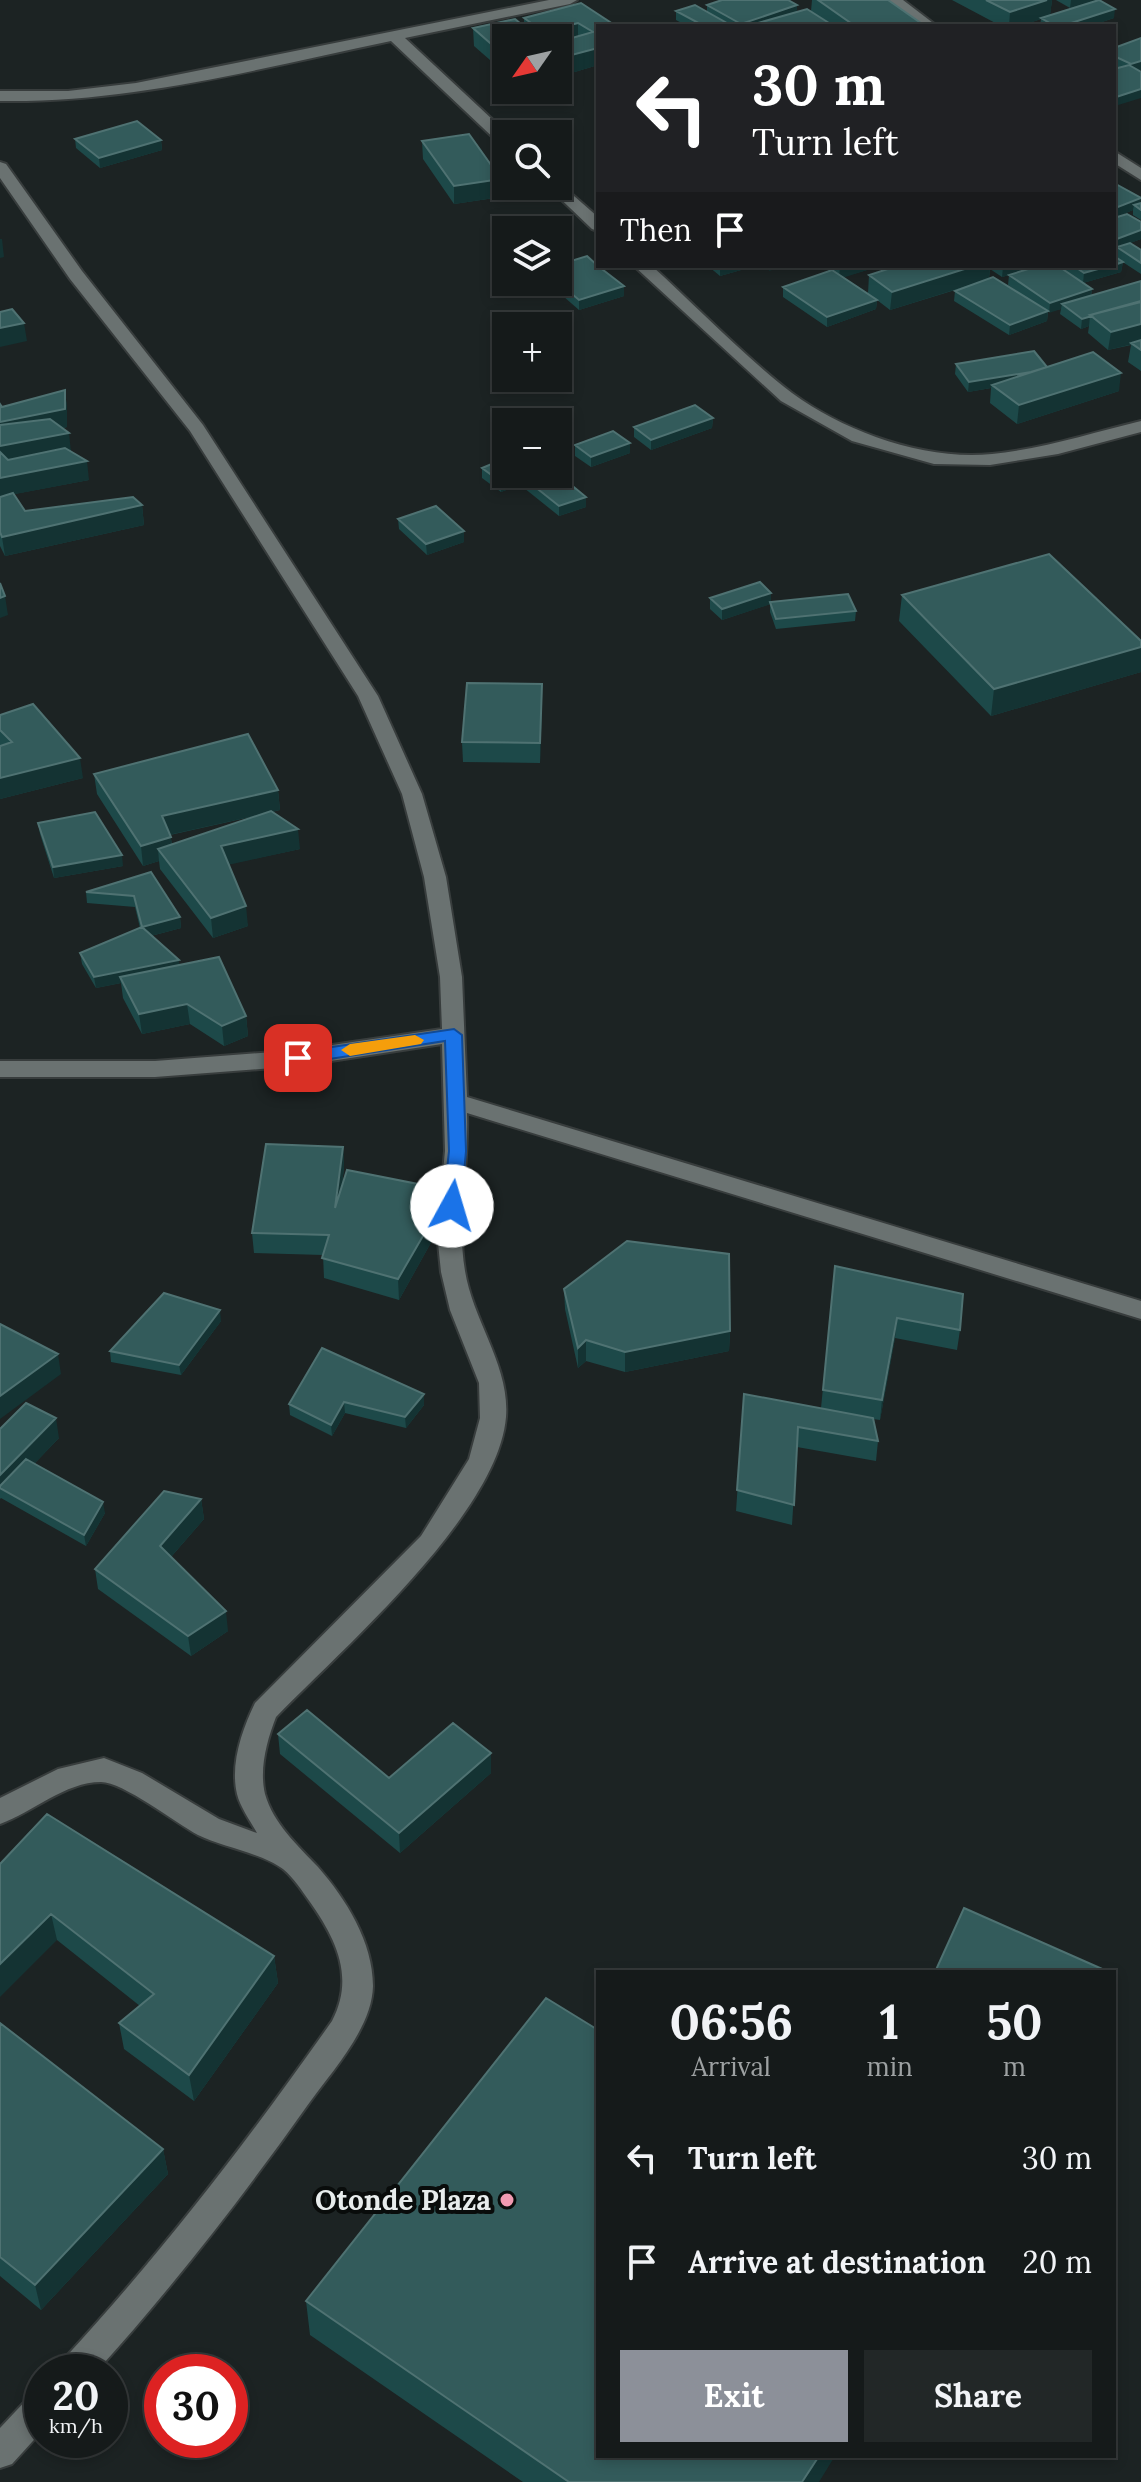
<!DOCTYPE html>
<html lang="en">
<head>
<meta charset="utf-8">
<style>
	body { margin:0; font-family:Lora,serif; background:#222727; color:#f1f3f6; height:100vh; display:flex; flex-direction:column; font-size:30px; white-space:nowrap }
	* { box-sizing:border-box; margin:0 }
	p { font-size:26px; color:#9da1a2 }
	.icon { flex:none; width:44px; height:44px; fill:none; stroke:currentColor; stroke-width:2; stroke-linecap:round; stroke-linejoin:round }
	.map { position:relative; flex:1; overflow:hidden }
	.side { position:absolute; left:596px; top:1970px; width:520px; height:488px; display:flex; flex-direction:column; background:#151a1a; border-radius:0px; box-shadow:0 4px 12px #0003,0 0 0 2px #343839 }
	.side>* { flex:none }
	.banner { position:absolute; left:596px; top:24px; width:520px; height:244px; border-radius:0px; box-shadow:0 4px 12px #0003,0 0 0 2px #343839; background:#202124; color:#fff; overflow:hidden }
	.needle { width:52px; rotate:236deg }
	.buttons { position:absolute; left:492px; top:24px; display:grid; gap:16px }
	.buttons a { display:grid; place-items:center; width:80px; height:80px; border-radius:0px; background:#151a1a; box-shadow:0 4px 12px #0003,0 0 0 2px #343839; font-size:40px }
	.speed { position:absolute; left:24px; top:2354px; display:flex; gap:16px; font-size:40px; font-weight:700; text-align:center }
	.speed>* { display:grid; place-content:center; width:104px; height:104px; border-radius:50%; background:#151a1a; box-shadow:0 4px 12px #0003,0 0 0 2px #343839; line-height:1 }
	.speed small { font-size:20px; font-weight:400 }
	.speed .limit { border:12px solid #d22; background:#fff; color:#111 }
	.pin { position:absolute; display:grid; place-items:center; width:68px; height:68px; color:#fff; margin:-34px; border-radius:16px; box-shadow:0 4px 12px #0006 }
	.me { position:absolute; width:88px; margin:-44px; rotate:6deg; stroke-linejoin:round; filter:drop-shadow(0 0 6px #0008) }
	.turn { display:flex; align-items:center; gap:28px; height:168px; padding:0 24px; font-size:36px }
	.turn .icon { width:104px; height:104px; stroke-width:2.5 }
	.turn b { display:block; font-size:56px; line-height:68px }
	.then { display:flex; align-items:center; height:76px; padding:0 24px; background:#0003; gap:16px; font-size:30px }
	.eta { display:flex; justify-content:space-evenly; align-items:center; height:136px; text-align:center }
	.eta b { font-size:48px; font-weight:700; line-height:56px }
	.primary-button { display:flex; gap:16px; margin-top:auto; padding:16px 24px }
	.primary-button a { flex:1; height:92px; border-radius:0px; background:#8c9099; color:#fff; font-size:32px; font-weight:700; line-height:92px; text-align:center }
	.primary-button a+a { background:#222727; color:#f1f3f6 }
	ul { padding:0; list-style:none }
	li { display:flex; align-items:center; gap:24px; height:104px; padding:0 24px }
	li div { flex:1 }
	li b { display:block; font-size:30px }
	li em { font-style:normal }
	.map>svg:first-child { display:block }
</style>
</head>
<body>
<div class="map">
<svg width="1141" height="2482" viewBox="0 0 1141 2482">
	<rect width="100%" height="100%" fill="#1c2323"/>
	<g fill="none" stroke-linecap="round" stroke-linejoin="round">
		<defs>
			<path id="minor" d="M549,0h28l-7,4 -165,34 103,96 -2,12 -6,-2 -109,-103c-129,27 -259,62 -391,60v-10h68l68,-8z
				M886,0h17l34,26h-17z
				M1114,151l27,17v12l-27,-17z
				M0,162l6,2 76,107 121,154 175,271 44,98 24,83 16,100 5,120 674,204v18l-674,-206c2,53 -11,106 -2,158 8,50 45,95 41,146 -8,97 -163,231 -230,300 -9,23 -17,52 -11,77 8,29 33,52 53,73 28,32 55,75 55,119 -1,43 -42,86 -66,120 -66,93 -135,182 -211,266h-38l4,-11c99,-107 187,-222 270,-340 23,-44 4,-82 -22,-119 -8,-11 -16,-24 -27,-33 -21,-16 -61,-22 -85,-34 -22,-12 -75,-53 -97,-53 -36,0 -68,30 -101,42v-26l58,-29 46,-11 38,15 77,46 38,14c-6,-11 -17,-26 -20,-39 -7,-30 5,-64 18,-91l166,-167 48,-77 11,-41 -1,-35 -29,-73 -9,-38 -4,-39 8,-82 -3,-107 -144,22 -143,11h-155v-16h155l143,-11 144,-21 -2,-52 -16,-100 -22,-83 -44,-98 -168,-265 -120,-152 -70,-101z
				M558,182l40,35v14l-6,-2 -45,-43h11z
				M634,266h18c44,40 93,91 140,127 53,39 134,68 200,61 51,-5 99,-21 149,-33v11l-83,22 -68,11 -56,-1 -82,-23 -71,-40z
				M42,2391v40l-30,33 -12,4v-40l30,-32z"/>
		</defs>
		<use href="#minor" stroke="#383d3d" stroke-width="4"/>
		<use href="#minor" fill="#6a7271" fill-rule="evenodd"/>
	</g>
	<path fill="#1d4949" fill-rule="evenodd" d="M812,0h76l37,26h-196l-4,-2v2h-38l-11,-6v-9l31,1v-7h90v7l14,-1z
		M952,0h100l-2,15 64,3 -24,8h-50l1,-7 -21,7h-19z
		M1056,0h42l-28,8z
		M581,3l17,23v39l-30,9 -4,-3v6l-6,1v-40h-52v36l-32,-28 -1,-18 51,-2v-8z
		M1141,38v32h-2l-24,36h-1v-37l5,-1 -5,-2v-18z
		M75,139l86,1 1,10 -62,18 -24,-20z
		M422,141l79,56 -47,7 -31,-45z
		M1114,183l27,20v17l-8,-5v-5l-17,7 -2,-2z
		M1141,222v17l-11,4 11,7v24l-26,-17 2,-9z
		M1123,262l-2,10 -38,11 -17,-12 1,-5h47z
		M708,266h47l-35,10z
		M822,266h58l-37,11 25,16 1,-18 28,-9h161l34,23 -1,7 50,-15v90l-13,-9 3,-17 -23,5 -20,-17 1,-7 -8,3 -21,-15 1,-5 -13,3 -1,9 -38,14 -55,-34 1,-10 26,-9 -91,28 -13,-10 -1,9 -49,18 -44,-30v-10l46,-16zM990,269l12,8 19,-5 -12,3 -1,10 19,13 -38,-19z
		M547,282l77,4v10l-45,14z
		M956,364l91,3 72,24 -102,33 -27,-21 1,-15 -23,4 -13,-18z
		M65,390l2,19v18l-4,1 8,23 18,29 -75,14 11,17 117,-6 2,20 -139,31 -5,-10v-142l2,3z
		M713,418l-1,10 -61,22 -17,-13v-10z
		M630,443v10l-39,14 -16,-11v-11z
		M482,468l24,6h52l28,33 -27,9 -35,-28v-5l-23,9 -19,-14z
		M398,519l66,23 -37,13 -28,-26z
		M902,595l239,46v31l-150,44 -92,-95z
		M710,598l61,4 85,9 -1,10 -79,8 -6,-17v-8l-48,16 -12,-11z
		M542,703l-2,60 -77,-1 -1,-20z
		M0,715l83,63 -83,21z
		M94,774l184,16 2,20 -8,2 28,37 -71,15 19,62 -35,12 -53,-69 -1,-8 -16,5 -46,-72zM259,815l-87,29 -2,-9z
		M38,823l85,43 -69,12 -14,-44z
		M151,872l29,45 1,11 -30,8 28,24v5l67,51 2,20 -24,10 -34,-22 -48,10 -19,-36 -2,-15 -25,5 -14,-24 -2,-11 60,-25 -5,-21 -48,-4 -1,-11z
		M343,1147l1,20 -2,19h86l1,20 9,24 -39,70 -75,-22 -1,-23 -69,-2 -2,-20z
		M835,1266l125,64 -3,20 -62,-12 -15,82 -7,-1 5,22 -2,20 -79,-14 -5,78 -56,-14 8,-117 77,14z
		M564,1289l166,42 -1,20 -104,21 -39,-11 -8,7 -13,-59z
		M221,1321l-40,54 -70,-13 -1,-11z
		M322,1348l102,57 -18,23 -61,-15 -13,23 -42,-21 -1,-11z
		M0,1429l59,9 -25,26 71,49 -19,33 -85,-48 -1,1z
		M201,1499l3,20 -33,38 57,74 -37,25 -93,-67 -3,-20z
		M278,1734l111,44 102,-25v20l-91,80 -120,-99z
		M0,1864l274,92 4,27 -84,118 -70,-52 -5,-26 21,-17 -83,-66z
		M0,2023l163,126 5,25 -127,136 -41,-34z
		M306,2301l513,181h-296l-213,-147z"/>
	<path fill="#143333" d="M1047,0h5l-2,16 -30,10h-11l1,-14z
		M1071,0h27l-28,8z
		M797,5v9l-46,11v1h-10v-2z
		M1115,9l-1,9 -24,8h-28z
		M578,23v17l-20,6v-8h-14v-6z
		M598,48v17l-30,9v-18z
		M564,59v18l-6,1v-18z
		M1141,61v9l-11,4 1,-10z
		M1141,89v9l-26,8 1,-9z
		M161,140l1,10 -62,18 -1,-10z
		M501,179v18l-47,7v-18z
		M1141,198l-1,10 -6,-3 -1,5 -17,7 2,-10z
		M1141,230v9l-27,10v-9z
		M0,239h2l2,18 -4,1z
		M1123,262l-2,10 -38,11 1,-10 25,-7h5v-1z
		M720,266h35l-35,10z
		M769,266h15l-15,5z
		M840,266h40l-41,13z
		M974,266h16l-1,13 -99,31 2,-18z
		M1008,266h31l-37,11 1,-10z
		M624,286v10l-45,14v-10z
		M1092,289l-2,10 -28,5 -1,5 -12,4 1,-10z
		M877,300l-1,9 -49,18v-10z
		M1048,311l-1,10 -38,14 1,-10z
		M1090,316l-1,10 -8,3 1,-10z
		M24,323l3,18 -27,6v-19z
		M1141,324v18l-33,8 3,-18z
		M1049,369l-57,16 -1,3 -23,4 1,-10z
		M1121,373l-2,18 -102,33 2,-19z
		M65,390l2,19v18l-67,15v-20z
		M713,418l-1,10 -61,22v-10z
		M69,433l2,19 -71,14v-20z
		M630,443v10l-39,14v-10z
		M87,461l2,19 -89,17v-19z
		M520,474h21l-17,4v5l-23,9v-10z
		M586,497v10l-27,9v-10z
		M142,505l2,20 -139,31 -3,-19z
		M464,531v11l-37,13 -1,-11z
		M771,593v11l-49,16v-11z
		M5,596l3,19 -8,3v-20z
		M1141,647v25l-150,44 3,-27z
		M542,684v19l-2,60v-20z
		M80,758l3,20 -83,21v-21z
		M278,790l2,20 -116,26 -2,-20z
		M298,829l2,20 -77,17 -2,-20z
		M171,837l2,20 -15,-8 1,12 -16,5 -2,-20z
		M122,855l1,11 -69,12 -1,-11z
		M246,906l2,20 -35,12 -2,-20z
		M180,917l1,11 -38,10 -1,-11z
		M179,960l1,11 -60,6 1,6 -25,5 -2,-11z
		M187,1004l3,20 -48,10 -3,-20z
		M246,1016l2,20 -24,10 -2,-20z
		M343,1147l1,20 -7,62 -2,-21z
		M428,1186l1,20 -14,-6z
		M438,1210v20l-39,70 -1,-21z
		M220,1310l1,11 -40,54 -2,-10z
		M897,1318l-2,20 -15,82 2,-20z
		M730,1331l-1,20 -104,21v-20z
		M586,1340v21l-8,7v-20z
		M58,1354l3,20 -61,45v-23z
		M424,1394v11l-18,23 -1,-11z
		M344,1402l1,11 -13,23 -1,-11z
		M56,1418l3,20 -52,54 -7,-4v-13z
		M201,1499l3,20 -41,47 -3,-20z
		M103,1502l2,11 -19,33 -2,-11z
		M226,1611l2,20 -37,25 -3,-20z
		M491,1753v20l-91,80 -1,-20z
		M51,1914l6,26 -57,57v-33z
		M274,1956l4,27 -84,118 -5,-26z
		M163,2149l5,25 -127,136 -6,-25z
		M819,2456h16l-16,26h-17z"/>
	<path fill="#335b5b" stroke="#4f7272" stroke-width="2" d="M722,0h66l9,5 -56,19 -34,-19z
		M818,0h70l37,26h-70z
		M986,0h61l-37,12z
		M1099,0l16,9 -53,17h-7l-14,-8z
		M581,3l35,23h-18v22l-30,8 -10,-7v-7l35,-10 -15,-9 -34,9 -20,-14z
		M695,5l30,17 -12,4h-9l-28,-15z
		M807,9l22,14 -12,3h-64l-2,-1z
		M515,19l23,19h-32v19l-33,-29z
		M1141,38v23l-10,3 -17,-8v-8z
		M1129,65l12,7v17l-25,8 -2,-2v-26z
		M137,121l24,19 -62,18 -24,-19z
		M469,134l32,45 -47,7 -32,-45z
		M1114,183l27,15 -23,9 -4,-2z
		M1141,203v7l-7,-5z
		M1127,214l14,8v8l-27,10v-22z
		M1130,243l11,7v13l-24,-16z
		M587,256l11,10 26,20 -45,14 -21,-18v-17z
		M1114,256l9,6 -9,3z
		M897,266h77l-82,26 -23,-17z
		M1038,266h20l34,23 -42,14 -41,-28z
		M1074,266h35l-25,7z
		M832,270l45,30 -50,17 -44,-30z
		M993,277l55,34 -38,14 -55,-34z
		M1141,281v20l-51,14 2,1 -10,3 -20,-15z
		M1141,302v22l-30,8 -21,-17z
		M12,309l12,14 -24,5v-16z
		M1141,340v10l-10,-7z
		M1034,351l13,16 -16,5 -62,10 -13,-18z
		M1093,352l28,21 -102,32 -27,-20z
		M65,390v19l-65,13v-18l2,3z
		M695,405l18,13 -62,22 -17,-13z
		M50,419l19,14 -69,13v-21z
		M613,431l17,12 -39,14 -16,-12z
		M65,448l22,13 -87,17v-26l8,8z
		M506,458v16h14l-19,8 -19,-14z
		M535,474h23l28,23 -27,9 -35,-28z
		M13,493l12,18 108,-14 9,8 -140,32 -2,-5v-35z
		M436,506l28,25 -38,13 -28,-25z
		M1049,554l92,87v6l-147,42 -92,-94z
		M760,582l11,11 -49,16 -12,-11z
		M0,583l5,13 -5,2z
		M848,594l8,17 -80,8 -6,-17z
		M467,683l75,1 -2,59 -78,-1z
		M33,704l47,54 -80,20v-32l12,-4 -12,-12v-15z
		M248,734l30,56 -116,26 9,21 -30,9 -47,-72z
		M271,811l27,18 -77,17 25,60 -35,12 -53,-69z
		M95,812l27,43 -69,12 -15,-44z
		M151,872l29,45 -38,10 37,33 -85,17 -14,-24 62,-26 -8,-31 -48,-4z
		M219,957l27,59 -24,10 -35,-22 -48,10 -19,-37z
		M266,1144l77,3 -8,61 12,-38 81,16 -13,14 23,10 -40,69 -76,-21 7,-23 -77,-2z
		M627,1241l102,13 1,77 -105,21 -39,-12 -8,8 -14,-59z
		M835,1266l128,28 -3,36 -63,-12 -15,82 -59,-10z
		M164,1293l56,17 -41,55 -69,-14z
		M0,1324l58,30 -58,42z
		M322,1348l102,46 -19,23 -61,-15 -13,23 -42,-21z
		M744,1394l129,24 5,23 -80,-14 -4,78 -57,-15z
		M26,1403l30,15 -56,57v-46z
		M26,1459l77,43 -19,33 -84,-47v-2z
		M164,1491l37,8 -41,47 66,65 -38,25 -93,-67z
		M307,1710l82,68 64,-55 38,30 -92,80 -121,-99z
		M47,1814l227,142 -85,119 -70,-52 35,-29 -103,-80 -51,50v-100z
		M964,1908l145,64h-174z
		M546,1998l52,32v426h221l-17,26h-233l-263,-181z
		M0,2023l163,126 -128,136 -35,-28z"/>
	<path fill="#1a73e8" stroke="#114b97" stroke-width="2" d="M454,1029l8,6 4,116 -5,55 -9,6 -9,-6 6,-55 -4,-110 -147,23 -9,-6 9,-6z"/>
	<path fill="#f59e0b" d="M415,1035l9,5 -3,4 -71,12 -9,-6 9,-6z"/>
	<circle fill="#f19ab1" stroke="#090c0b" stroke-width="3" cx="507" cy="2200" r="8"/>
	<g text-anchor="middle" dominant-baseline="central" stroke-width="8" stroke-linejoin="round" paint-order="stroke">
		<g font-size="28" font-weight="bold" fill="#e7ecec" stroke="#090c0b" text-anchor="end">
			<text x="491" y="2200">Otonde Plaza</text>
		</g>
	</g>
</svg>
<div class="buttons">
<a><svg class="needle" viewBox="-14 -14 28 28"><path d="M0-13l5 13h-10z" fill="#e53935"/><path d="M0 13l5-13h-10z" fill="#9da1a2"/></svg></a>
<a><svg class="icon" aria-label="search" viewBox="0 0 24 24"><circle cx="10" cy="10" r="6"/><path d="M15 15l6 6"/></svg></a>
<a><svg class="icon" aria-label="layers" viewBox="0 0 24 24"><path d="M12 4l9 5-9 5-9-5zM3 14l9 5 9-5"/></svg></a>
<a>+</a>
<a>−</a>
</div>
<div class="speed"><div>20<small>km/h</small></div><div class="limit">30</div></div>
<div class="pin" style="left:298px;top:1058px;background:#d93025"><svg class="icon" aria-label="arrive" viewBox="0 0 24 24"><path d="M6 21V4h12l-3 4 3 4H6"/></svg></div>
<svg class="me" style="left:452px;top:1206px" viewBox="-20 -20 40 40"><circle r="19" fill="#fff"/><path d="M0-13L10 11 0 6-10 11z" fill="#1a73e8"/></svg>
<div class="banner">
<div class="turn"><svg class="icon" aria-label="left" viewBox="0 0 24 24"><path d="M17 20v-9H6M10 6l-5 5 5 5"/></svg><div><b>30 m</b>Turn left</div></div>
<div class="then">Then<svg class="icon" aria-label="arrive" viewBox="0 0 24 24"><path d="M6 21V4h12l-3 4 3 4H6"/></svg></div>
</div>
<section class="side">
<div class="eta">
<div><b>06:56</b><p>Arrival</p></div>
<div><b>1</b><p>min</p></div>
<div><b>50</b><p>m</p></div>
</div>
<ul>
<li><svg class="icon" aria-label="left" viewBox="0 0 24 24"><path d="M17 20v-9H6M10 6l-5 5 5 5"/></svg><div><b>Turn left</b></div><em>30 m</em></li>
<li><svg class="icon" aria-label="arrive" viewBox="0 0 24 24"><path d="M6 21V4h12l-3 4 3 4H6"/></svg><div><b>Arrive at destination</b></div><em>20 m</em></li>
</ul>
<div class="primary-button"><a>Exit</a><a>Share</a></div>
</section>
</div>
</body>
</html>
